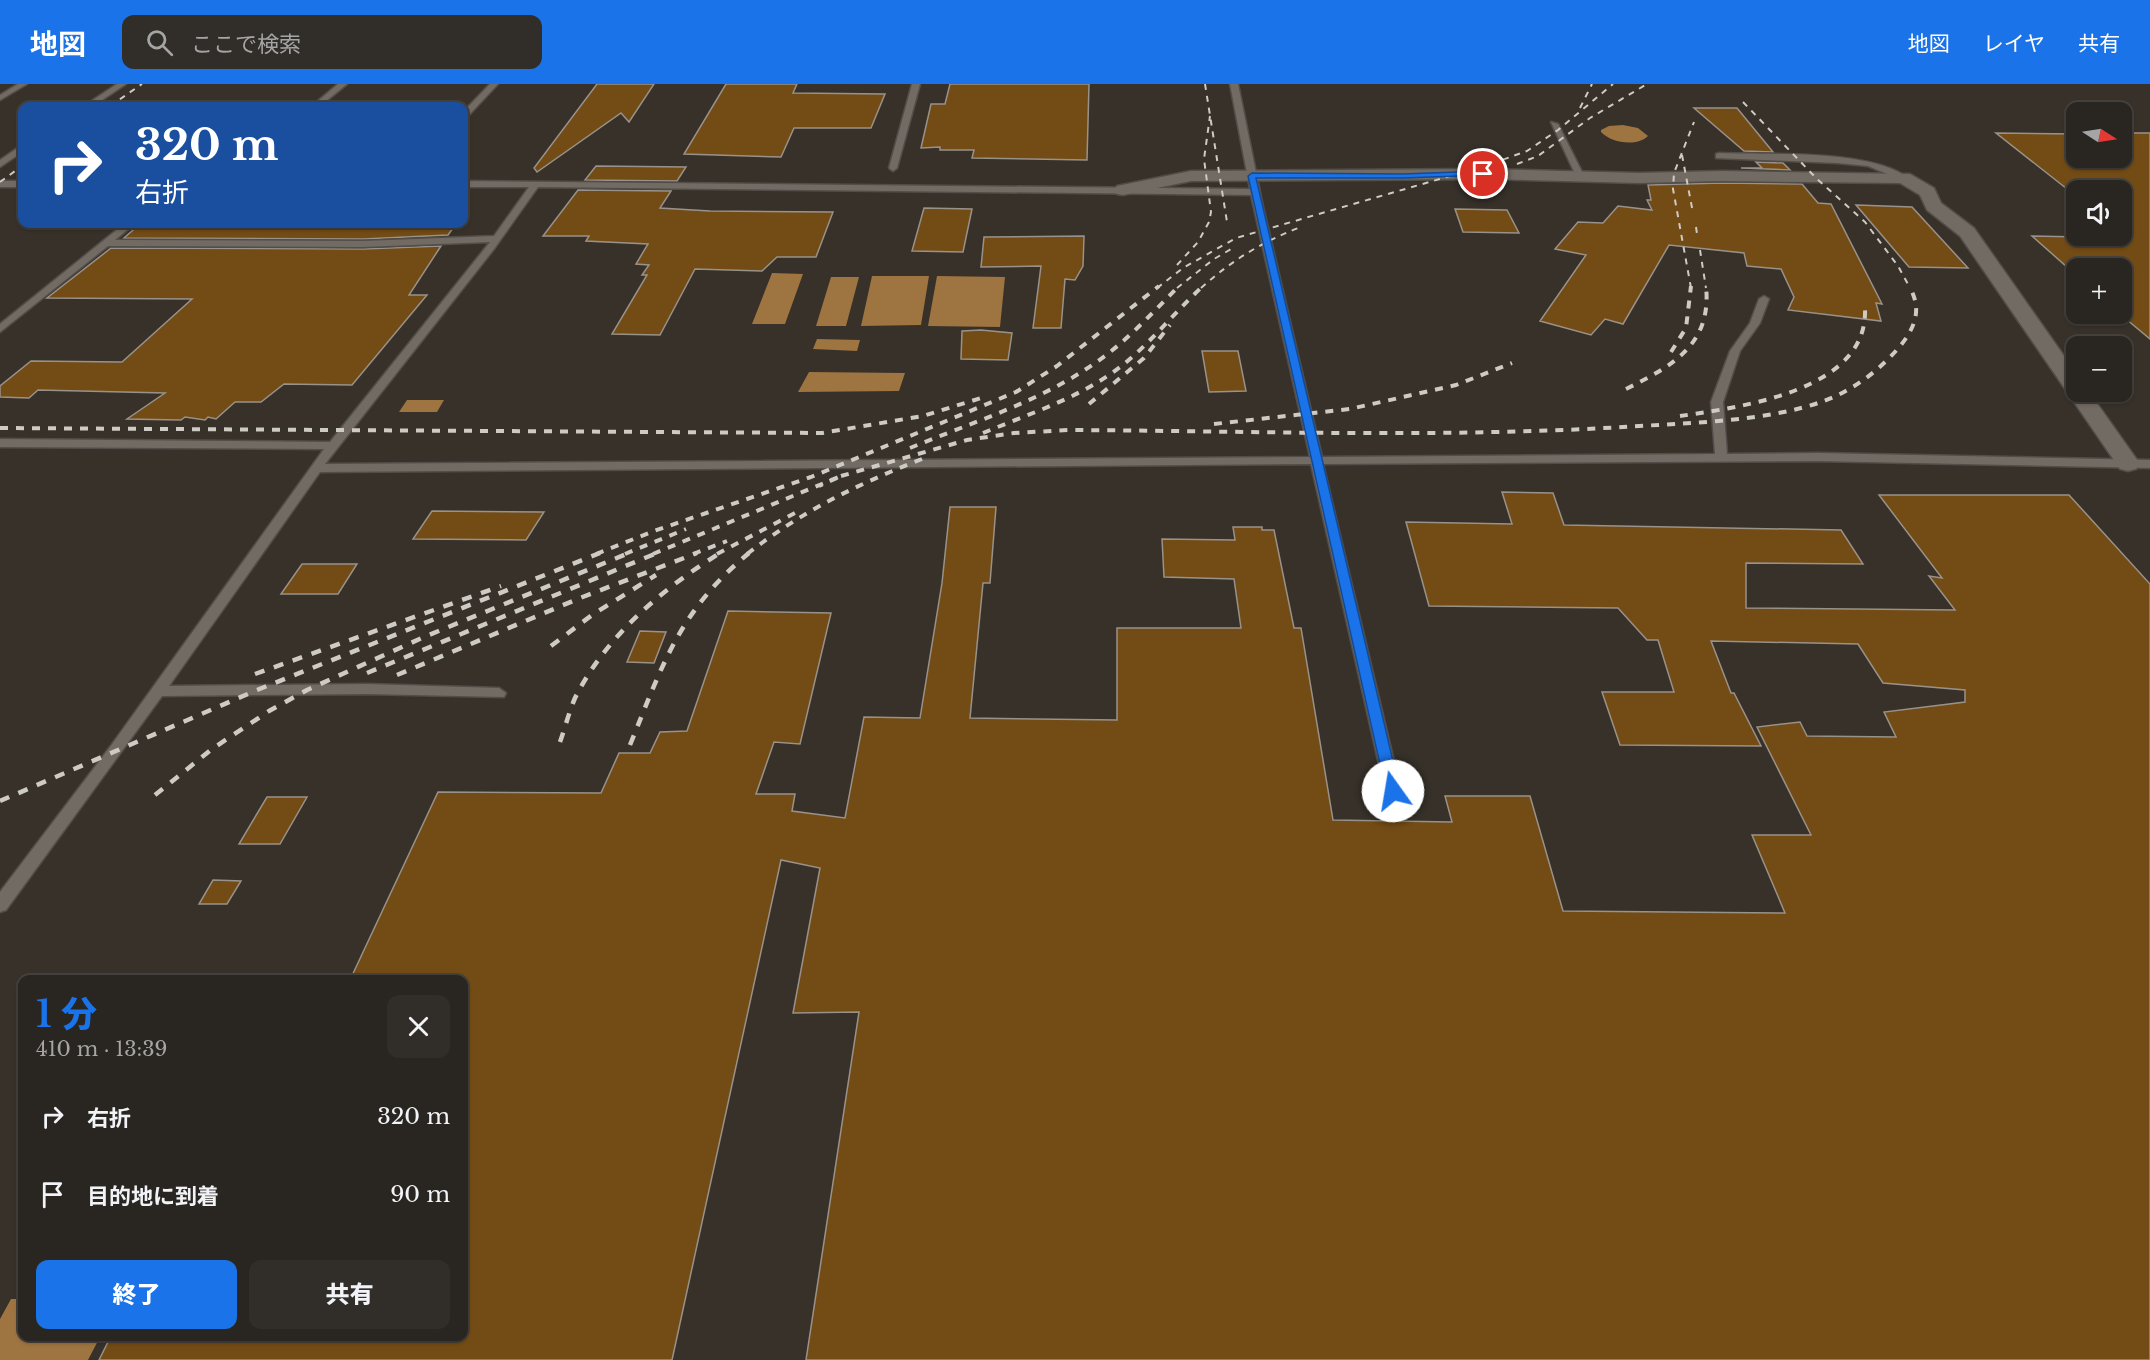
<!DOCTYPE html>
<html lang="ja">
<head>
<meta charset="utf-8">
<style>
	body { margin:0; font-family:"Libre Baskerville","Noto Sans JP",serif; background:#312d29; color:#f1f3f6; height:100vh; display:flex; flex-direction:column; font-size:22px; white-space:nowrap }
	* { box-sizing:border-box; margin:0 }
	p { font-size:20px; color:#a5a5a5 }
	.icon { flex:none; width:33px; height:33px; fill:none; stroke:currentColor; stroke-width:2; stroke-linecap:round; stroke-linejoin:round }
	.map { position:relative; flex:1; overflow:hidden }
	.sheet { position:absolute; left:18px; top:891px; width:450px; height:366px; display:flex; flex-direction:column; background:#292520; border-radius:12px; box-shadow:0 2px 4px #0004,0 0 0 2px #45423e }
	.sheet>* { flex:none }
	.guide { position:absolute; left:18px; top:18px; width:450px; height:126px; border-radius:12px; box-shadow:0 2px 4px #0004,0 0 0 2px #45423e; background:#1a4fa0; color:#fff; overflow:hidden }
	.needle { width:39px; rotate:102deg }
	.buttons { position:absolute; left:2066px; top:18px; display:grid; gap:12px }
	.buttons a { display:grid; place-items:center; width:66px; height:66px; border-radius:12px; background:#292520; box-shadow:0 2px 4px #0004,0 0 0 2px #45423e; font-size:30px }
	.pin { position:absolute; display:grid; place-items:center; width:51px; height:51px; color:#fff; margin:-26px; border:3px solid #fff; border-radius:50%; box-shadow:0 2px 6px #0007 }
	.me { position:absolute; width:66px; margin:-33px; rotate:347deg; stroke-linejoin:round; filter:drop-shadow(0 0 4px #0008) }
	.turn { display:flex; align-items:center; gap:21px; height:126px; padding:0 18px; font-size:27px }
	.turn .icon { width:78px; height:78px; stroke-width:2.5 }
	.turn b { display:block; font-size:42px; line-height:51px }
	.round { display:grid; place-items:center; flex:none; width:63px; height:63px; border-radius:12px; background:#312d29 }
	.headline { display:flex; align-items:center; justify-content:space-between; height:102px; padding:0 18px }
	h1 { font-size:36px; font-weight:800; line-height:45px; color:#1a73e8 }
	.action { display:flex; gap:12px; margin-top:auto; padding:12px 18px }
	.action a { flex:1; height:69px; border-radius:12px; background:#1a73e8; color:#fff; font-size:24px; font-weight:800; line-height:69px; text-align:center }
	.action a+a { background:#312d29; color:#f1f3f6 }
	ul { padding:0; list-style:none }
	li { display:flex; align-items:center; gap:18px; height:78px; padding:0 18px }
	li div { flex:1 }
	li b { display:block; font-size:22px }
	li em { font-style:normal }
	header { display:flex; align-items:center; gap:36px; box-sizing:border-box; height:84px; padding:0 30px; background:#1a73e8; color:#fff }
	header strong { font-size:28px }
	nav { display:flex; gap:33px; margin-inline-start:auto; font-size:21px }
	.search { width:420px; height:54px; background:#312d29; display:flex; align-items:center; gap:15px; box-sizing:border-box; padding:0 21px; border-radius:12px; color:#a5a5a5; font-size:22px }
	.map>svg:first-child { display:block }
</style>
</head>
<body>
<header>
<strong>地図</strong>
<div class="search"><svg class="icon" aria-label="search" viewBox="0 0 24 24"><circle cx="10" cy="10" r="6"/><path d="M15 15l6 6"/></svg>ここで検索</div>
<nav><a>地図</a><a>レイヤ</a><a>共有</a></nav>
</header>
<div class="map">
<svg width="2150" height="1276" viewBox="0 0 2150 1276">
	<rect width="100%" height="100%" fill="#37312a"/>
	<path fill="#9e7440" d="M1623,41l15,3 10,8c-11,11 -37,7 -47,-4v-2l8,-4z
		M772,189l31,1 -18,50h-33z
		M872,192h57l-8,49 -60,1z
		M937,192l68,1 -5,50 -72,-1z
		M831,193h28l-13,49h-30z
		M817,255l43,1 -3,11 -44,-2z
		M809,288l96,1 -6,18 -101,1z
		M407,316h37l-7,12h-38z
		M11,1215h11v37l78,1 -12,23h-88v-41z"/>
	<path fill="#734b14" stroke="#99928a" stroke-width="1.5" d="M597,0h57l-25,38 -8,-9 -84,59 -3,-4z
		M726,0h71l-4,9 92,1 -14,34h-77l-13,29 -97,-3z
		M950,0h139l-2,76 -115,-2 2,-8h-34v-3l-19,1 10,-44h14z
		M1694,24h43l36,44 -29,-1z
		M1996,49l80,1v24h45v-25h29v206l-30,-25 1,-46h-45v7l-44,-39 98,2 -9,-7v-41h-45v6z
		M1756,78l27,1 7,7 -49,-2h21z
		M596,82l90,1 -9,14 -92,-1z
		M1722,99l80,1 16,19 13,1 51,100 -6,-1 5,18 -93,-11 6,-13 -13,-28 -34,-3 -3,-13 -75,-8 -46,79 -18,-5 -14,16 -51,-14 46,-66 -31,-6 23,-27 25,1 15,-17 34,4 -5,-10h4l-3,-15z
		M578,106l93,1 -11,17 50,3 123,1 -17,45h-39l-15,14 -67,-2 -35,66 -48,-1 35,-59h-5l7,-10 -13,-1 12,-20 -62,-3 3,-5h-46z
		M1856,121l56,2 56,61 -59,-1z
		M924,124l48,1 -9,43 -51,-1z
		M1455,125l52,1 12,23 -56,-1z
		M140,140h316l-8,11 -85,4 -239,-1z
		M1084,152l-1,30 -8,14 -10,-1 -4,49h-28l8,-62 -60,1 3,-30z
		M441,162l-32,49h18l-75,90 -68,-1 -23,18h-26l-19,17 -8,-2 -3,3 -20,-3 -4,3 -54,-1 38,-26 -127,-3 -9,8 -29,-1v-11l31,-25 91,1 70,-63 -145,-1 64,-50 252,1z
		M981,246l31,3 -4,27 -47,-1 1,-28z
		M1202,267h36l8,40 -37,1z
		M1502,408l51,1 11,32 277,5 22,34 -117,-1v45l209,2 -26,-34 13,2 -63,-83h190l81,89v776h-1344l53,-348 -66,1 27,-145 -39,-8 -109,500h-573l12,-24h353v-356h-114l88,-188 163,1 18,-40h31l10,-21 27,-1 41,-120 103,2 -31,131 -26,-2 -18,52h39l-3,17 53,7 19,-101 56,1 22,-135 8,-76h46l-6,76h-7l-13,135 147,2v-92h124l-7,-49 -70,-2 -2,-38 73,1 -2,-13h29v3h12l20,98h7l32,192 119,2 -7,-26h85l33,115 222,2 -33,-78h59l-54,-108 43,-5 7,14 89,1 -12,-25 81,-10v-12l-82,-7 -25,-39 -147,-3 20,52h3l27,53 -141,-1 -18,-53h72l-16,-52h-11l-29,-32 -189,-2 -23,-84 106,2z
		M432,427l112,1 -18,28 -113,-1z
		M302,480h55l-19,30h-57z
		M640,547l26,1 -12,31 -27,-1z
		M267,713h40l-27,47h-41z
		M213,796l28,1 -14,23h-28z"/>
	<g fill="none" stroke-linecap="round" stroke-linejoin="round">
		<defs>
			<path id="service" d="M18,0h9l-27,16v-5z
				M117,0h9l-33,22h-9z
				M338,0h9l-27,22h-8z
				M490,0h8l-31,33h-3v-6z
				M912,0h8l-23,84 -4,3 -4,-3z
				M1230,0h8l25,123 59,250 393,-3 -4,-52 19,-51 20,-28 9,-24 5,-3 5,3 -9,24 -20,28 -17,51 4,52 91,-1 332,7v8l-332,-7 -495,3 78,327 -2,4h-12l-2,-4 -74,-327 -991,8 -151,214 198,-2 132,4 7,5 -2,4 -137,-3 -205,2 -156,214 -6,2v-20l110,-145 214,-298 -324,-2v-8l330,3 160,-200 -127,5 -255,-1 -108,86v-8l124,-100h10l-19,16 248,1 131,-5 35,-49h-65v-6l786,8zM538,103l713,8 59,262 -985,7 169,-215z
				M1551,38l7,2 26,52 -1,2 -7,-2z
				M19,63h3v5l-22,15v-7z
				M1719,69c48,2 152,-4 189,25l-4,3 -36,-15 -31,-3 -121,-5v-4z
				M0,97h22v6h-22z"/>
			<path id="minor" d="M1483,85l156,4 83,-2 188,3 24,14 7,15 33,25 102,145v19h13l51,72 -4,5 -8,2 -8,-2 -160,-233 -33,-26 -7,-15 -20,-12 -178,-2 -83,2 -156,-4 -292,2 -68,14 -6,-1 -3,-4 3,-4 74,-15z"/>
		</defs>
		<use href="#service" stroke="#524d48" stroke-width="3"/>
		<use href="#minor" stroke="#524d48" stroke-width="3"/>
		<use href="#service" fill="#726b63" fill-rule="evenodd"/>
		<use href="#minor" fill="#726b63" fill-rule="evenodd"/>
		<path stroke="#cecac4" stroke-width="2" stroke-dasharray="6 6" stroke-linecap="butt" d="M1205,0l22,138
			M1743,18l74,77 48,43 33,44 12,22
			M110,22l32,-22
			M1580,24l12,-24
			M1682,71l11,58
			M1517,80l21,-8 52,-38 57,-34
			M0,98l22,-16
			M1696,143l1,7
			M1700,166l6,38
			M1177,181l21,-23 11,-20 2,-10 -7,-53 6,-43
			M1157,204l26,-20 53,-30 252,-73 39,-14 31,-21 55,-46
			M1177,204l37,-29 19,-11
			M1201,204c30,-27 62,-47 100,-61
			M1691,204l-18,-99 1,-16 20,-51"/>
		<path stroke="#cecac4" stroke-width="4" stroke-dasharray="8 8" stroke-linecap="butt" d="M1671,268l15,-24 5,-42
			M1626,305c46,-23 86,-44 80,-103
			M1089,320l55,-46 26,-33
			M1680,332c61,-9 188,-25 185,-107
			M1214,340l136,-15 106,-24 56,-22
			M0,344l822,5 101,-17 58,-18
			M983,349c48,-20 100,-36 141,-69 28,-23 52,-53 79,-78
			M910,364c63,-26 132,-47 188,-87 30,-21 55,-49 81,-75
			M841,392l126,-36 47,-7 55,-3c184,1 370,8 554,-3 62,-4 143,-5 201,-26 30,-11 57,-32 77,-56 15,-19 21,-37 8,-59
			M596,470l58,-23 157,-54 205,-85 41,-26 102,-80
			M625,470l61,-25
			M653,470l188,-78 -22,10
			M693,470l34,-13
			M717,470l78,-41
			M747,470c57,-44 109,-69 175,-95"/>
		<path stroke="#cecac4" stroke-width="4.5" stroke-dasharray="10 10" stroke-linecap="butt" d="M551,562l41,-31 64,-40
			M367,589l290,-120
			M255,590l246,-88
			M397,591l183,-77 117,-45
			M560,658c5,-14 9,-30 15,-44 31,-62 87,-109 145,-145
			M630,661c33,-81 49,-134 119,-192
			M155,711l57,-46 57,-38 38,-21 117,-53 205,-84
			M0,717l257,-111 343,-137"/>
	</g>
	<path fill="#1a73e8" stroke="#114b97" stroke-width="1.5" d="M1483,87l3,1v3l-83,3h-147l144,613 -7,5 -7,-5 -138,-615 4,-3 151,1z"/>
</svg>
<div class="buttons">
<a><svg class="needle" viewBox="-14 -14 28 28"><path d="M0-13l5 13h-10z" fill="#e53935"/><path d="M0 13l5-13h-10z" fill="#a5a5a5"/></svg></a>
<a><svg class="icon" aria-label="sound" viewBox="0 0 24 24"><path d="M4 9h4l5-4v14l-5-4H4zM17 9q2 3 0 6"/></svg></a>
<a>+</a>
<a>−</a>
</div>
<div class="pin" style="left:1483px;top:90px;background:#d93025"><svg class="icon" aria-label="arrive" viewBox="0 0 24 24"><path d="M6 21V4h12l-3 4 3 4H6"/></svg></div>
<svg class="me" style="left:1393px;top:707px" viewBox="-20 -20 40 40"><circle r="19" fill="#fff"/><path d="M0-13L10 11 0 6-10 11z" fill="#1a73e8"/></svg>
<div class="guide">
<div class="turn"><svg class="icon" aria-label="right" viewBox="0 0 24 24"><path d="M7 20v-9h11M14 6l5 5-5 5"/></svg><div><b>320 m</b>右折</div></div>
</div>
<section class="sheet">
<div class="headline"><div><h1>1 分</h1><p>410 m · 13:39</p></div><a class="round"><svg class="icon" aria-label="close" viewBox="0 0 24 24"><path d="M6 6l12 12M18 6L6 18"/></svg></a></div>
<ul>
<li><svg class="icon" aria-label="right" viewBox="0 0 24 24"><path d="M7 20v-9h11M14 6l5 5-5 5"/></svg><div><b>右折</b></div><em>320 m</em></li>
<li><svg class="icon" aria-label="arrive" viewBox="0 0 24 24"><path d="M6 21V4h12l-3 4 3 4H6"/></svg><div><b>目的地に到着</b></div><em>90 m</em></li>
</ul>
<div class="action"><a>終了</a><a>共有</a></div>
</section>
</div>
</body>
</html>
